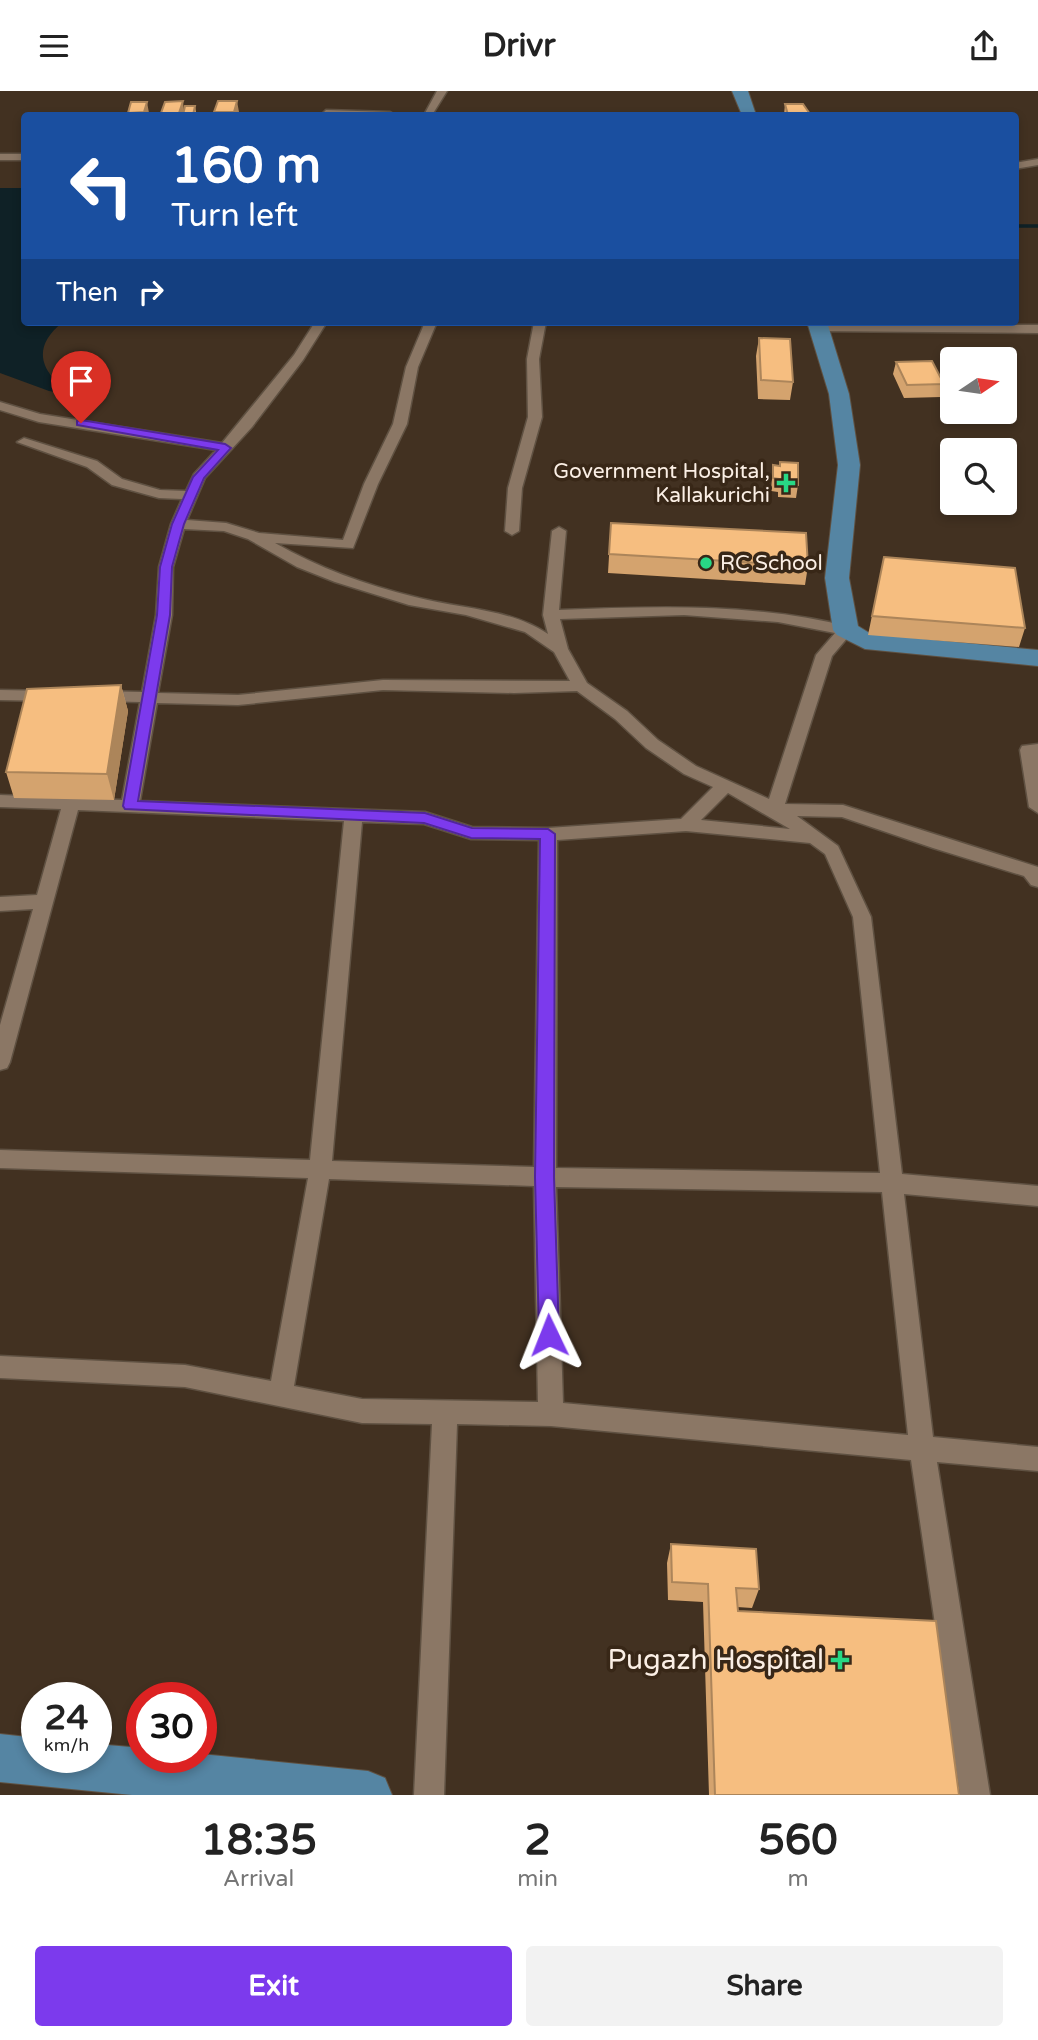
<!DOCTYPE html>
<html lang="en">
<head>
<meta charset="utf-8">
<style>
	body { margin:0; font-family:"Varela Round",sans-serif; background:#f2f2f2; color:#222; height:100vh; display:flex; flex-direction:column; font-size:26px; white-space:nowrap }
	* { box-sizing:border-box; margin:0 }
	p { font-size:23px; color:#767676 }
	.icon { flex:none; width:38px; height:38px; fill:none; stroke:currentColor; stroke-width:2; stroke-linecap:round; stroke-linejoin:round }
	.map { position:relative; height:1704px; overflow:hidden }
	.details { display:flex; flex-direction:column; background:#fff; flex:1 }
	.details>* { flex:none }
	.banner { position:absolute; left:21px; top:21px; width:998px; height:214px; border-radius:7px; box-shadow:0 4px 10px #0003; background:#1a4fa0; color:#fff; overflow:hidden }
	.needle { width:46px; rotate:77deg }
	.buttons { position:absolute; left:940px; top:256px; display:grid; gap:14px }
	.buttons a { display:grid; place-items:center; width:77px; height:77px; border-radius:7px; background:#fff; box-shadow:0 4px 10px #0003; font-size:35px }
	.speed { position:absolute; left:21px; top:1591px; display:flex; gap:14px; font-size:35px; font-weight:700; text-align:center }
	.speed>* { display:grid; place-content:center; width:91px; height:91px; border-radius:50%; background:#fff; box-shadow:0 4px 10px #0003; line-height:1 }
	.speed small { font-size:18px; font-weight:400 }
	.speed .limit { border:10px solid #d22; background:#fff; color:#111 }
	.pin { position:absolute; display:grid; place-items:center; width:60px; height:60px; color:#fff; margin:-72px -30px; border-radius:50% 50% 50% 0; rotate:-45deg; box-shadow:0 0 7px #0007 }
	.pin .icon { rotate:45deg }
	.me { position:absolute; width:77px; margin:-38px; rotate:358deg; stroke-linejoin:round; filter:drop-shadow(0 0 5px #0008) }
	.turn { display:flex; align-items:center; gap:24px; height:147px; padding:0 35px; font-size:32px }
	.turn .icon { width:91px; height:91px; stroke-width:2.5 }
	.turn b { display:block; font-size:49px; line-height:60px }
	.then { display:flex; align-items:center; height:66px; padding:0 35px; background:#0003; gap:14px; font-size:26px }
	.eta { display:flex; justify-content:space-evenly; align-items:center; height:119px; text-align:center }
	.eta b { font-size:42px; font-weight:700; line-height:49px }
	.cta { display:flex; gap:14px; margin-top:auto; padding:14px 35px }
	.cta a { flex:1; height:80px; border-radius:7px; background:#7c3aed; color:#fff; font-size:28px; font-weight:700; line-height:80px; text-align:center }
	.cta a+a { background:#f2f2f2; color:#222 }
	header { display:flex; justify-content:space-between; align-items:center; height:91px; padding:0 35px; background:#fff; font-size:32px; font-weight:700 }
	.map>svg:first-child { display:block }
</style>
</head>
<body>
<header><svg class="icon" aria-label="menu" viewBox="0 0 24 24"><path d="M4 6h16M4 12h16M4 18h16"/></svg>Drivr<svg class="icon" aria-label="share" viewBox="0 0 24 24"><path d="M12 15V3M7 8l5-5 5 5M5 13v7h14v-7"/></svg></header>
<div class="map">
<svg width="1038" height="1704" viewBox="0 0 1038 1704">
	<rect width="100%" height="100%" fill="#423121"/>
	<path fill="#0f2126" d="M0,97h24v134h39c-34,27 -21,52 10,73l-24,-4 -49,-18z"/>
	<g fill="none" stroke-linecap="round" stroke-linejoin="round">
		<path stroke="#0f2126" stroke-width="3.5" d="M1015,135h23"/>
		<defs>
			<path id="minor" d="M437,0h10l-15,24h-8z
				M326,19l64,2 5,3h-74z
				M0,63h24v6h-24z
				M1038,68v6l-23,4v-6z
				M315,231h12l-24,38 -51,67 -47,51 -18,42 39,3 33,10 84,7 21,-56 29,-60 13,-57 19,-45h12l-19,45 -11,57 -29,60 -25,64 -78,-5c44,25 91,42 140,54 44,12 94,11 133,37l-5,-19 9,-84 7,-4 7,4 -7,79c99,-4 196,-7 292,17l3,3 -22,26 -47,148 58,1 195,62v20l-7,-2 -7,-9 -91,-28 -91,-31 -45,-1 41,30 33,71 31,257 136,12v20l-134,-12 29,243 105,10v24l-101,-9 53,333h-30l-49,-335 -360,-34 -94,-2 -13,371h-30l18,-371 -70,-1 -177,-36 -185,-9v-22l185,9 86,16 37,-203 -308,-10v-18l310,10 34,-339 -266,-11 -68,252 -3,6 -7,2v-45l33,-116 -33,2v-14l37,-2 24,-86 -61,-2v-12l122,5 18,-98 -41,-1 -8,-5 8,-5 43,1 14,-77 3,-48 12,-43 11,-25 -23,-1 -47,-13 -25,-18 -70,-25 7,-4 73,23 25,18 38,11 26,1 8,-17 22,-24 -177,-28 -39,-12v-8l40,12 182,29 72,-88zM184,438l40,2 24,8 49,28 38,15 74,23 57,10 59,17 29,20 16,29 -187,-1 -145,15 -80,-2 14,-78 1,-48zM684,524l94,7 57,11 -19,22 -47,144 -73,-33 -38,-26 -31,-29 -40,-28 -19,-34 -8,-30zM383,599l131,3 63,-2 38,28 31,29 38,26 29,13 -32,32 -133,9 -76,-1 -47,-15 -285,-11 17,-98 81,2zM728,702l62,36 -89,-9zM362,731l62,2 47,15 68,1 -5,327 -202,-6zM686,740l124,12 15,11 28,63 27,256 -324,-5 1,-328zM329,1088l205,7 4,216 -176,-3 -68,-13zM556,1096l326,5 26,243 -345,-32z
				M534,231h12l-7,37 3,58 -20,71 -3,43 -7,4 -7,-4 3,-43 20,-71 -1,-58z
				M819,233l219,1v8l-223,-2v-6z
				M0,599l51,1 8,5 -8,5 -51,-1z
				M1038,653v69l-9,-6 -9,-57 2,-4z"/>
			<path id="primary" d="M732,0h16l8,24h-14z
				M807,231h20l22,72 11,71 -11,113 9,48 13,8 167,16v16l-173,-17 -28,-14 -4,-5 -8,-52 13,-113 -9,-71z
				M0,1643l37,4v19h59v-13l46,4v9h59v-3l167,17 17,7 7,17h-260l-132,-13z"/>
		</defs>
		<use href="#minor" stroke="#5f5142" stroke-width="3"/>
		<use href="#primary" stroke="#5f5142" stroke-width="2"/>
		<use href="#minor" fill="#8b7765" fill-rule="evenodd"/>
		<use href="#primary" fill="#5585a3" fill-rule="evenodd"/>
	</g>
	<path fill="#d4a36e" d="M785,13l25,10v1h-26z
		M195,15l1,6 -13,3h-21l-1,-2 23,-2z
		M214,21h25l-1,3h-24z
		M128,22h21l-1,2h-20z
		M759,247l34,44 -3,18 -32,-1 -2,-43z
		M896,271l48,22 -3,13 -37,1 -11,-24z
		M773,374l25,20 -2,13 -18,-1v-5l-7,-1z
		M611,432l197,43 -3,19 -197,-12z
		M884,466l141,71 -6,19 -151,-12z
		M121,594l7,26 -14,89 -100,-2 -8,-26z
		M671,1453l88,45 -7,19 -15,-1 1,4 221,184h-250l-6,-193 -35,-2 -1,-37z"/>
	<path fill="#ac855a" d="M183,10l1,11 -1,3h-4v-2z
		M237,10l2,11 -1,3h-4v-3z
		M147,11l2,11 -1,2h-3l-1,-3z
		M121,594l7,26 -14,89 -7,-26z"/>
	<path fill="#f6be80" stroke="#ac855a" stroke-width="2" d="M183,10l-4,12h-18l4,-11z
		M218,10h19l-3,11h-20z
		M131,11h16l-3,10 -16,1z
		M785,13h18l7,10 -22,1z
		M185,15h10l-2,9h-10z
		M759,247l31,1 3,43 -32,-2z
		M932,270l12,23 -37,1 -11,-23z
		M780,371l18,1v22l-18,-1v-5l-7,-1v-13l7,1z
		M611,432l195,10 2,33 -199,-12z
		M884,466l131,11 10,60 -153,-12z
		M121,594l-14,89 -101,-2 21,-83z
		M671,1453l85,5 3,40 -23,-1 2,23 198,10 23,174h-244l-7,-211 -36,-2z"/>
	<path fill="#7c3aed" stroke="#51269a" stroke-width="2" d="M81,329l144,24 6,4 -27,30 -20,46 -12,43 -2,48 -32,186 287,12 47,15 76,1 7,5 -1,343 5,158 -3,7 -7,2 -7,-2 -3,-7 -4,-158 5,-338 -69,-1 -47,-15 -299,-14 -2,-3 34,-191 3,-48 12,-43 21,-47 25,-27 -141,-25v-4z"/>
	<g fill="#28d885" stroke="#382717" stroke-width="2.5">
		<path d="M782.5 381.5h7v7h7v7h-7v7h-7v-7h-7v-7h7z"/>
		<circle cx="706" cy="472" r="7"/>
		<path d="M836.5 1558.5h7v7h7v7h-7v7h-7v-7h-7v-7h7z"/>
	</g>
	<g text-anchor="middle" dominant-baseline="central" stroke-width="7" stroke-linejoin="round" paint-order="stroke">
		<g font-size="21" fill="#fbefe5" stroke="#382717" text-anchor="end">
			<text x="770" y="380">Government Hospital,<tspan x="770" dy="24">Kallakurichi</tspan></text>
			<text x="720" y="472" text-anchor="start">RC School</text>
		</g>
		<g font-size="28" fill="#fbefe5" stroke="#382717" text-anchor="end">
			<text x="824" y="1569">Pugazh Hospital</text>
		</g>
	</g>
</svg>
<div class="buttons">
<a><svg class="needle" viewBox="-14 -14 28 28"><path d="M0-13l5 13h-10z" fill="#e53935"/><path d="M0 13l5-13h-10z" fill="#767676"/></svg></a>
<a><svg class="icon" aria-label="search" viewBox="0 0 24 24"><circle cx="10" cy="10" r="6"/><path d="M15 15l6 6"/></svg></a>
</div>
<div class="speed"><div>24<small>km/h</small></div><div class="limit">30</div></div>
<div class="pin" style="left:81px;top:332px;background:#d93025"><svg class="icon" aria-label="arrive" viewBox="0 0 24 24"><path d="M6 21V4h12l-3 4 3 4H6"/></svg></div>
<svg class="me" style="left:549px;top:1244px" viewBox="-20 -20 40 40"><path d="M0-17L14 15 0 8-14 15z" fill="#7c3aed" stroke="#fff" stroke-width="4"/></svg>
<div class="banner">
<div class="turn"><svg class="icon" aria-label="left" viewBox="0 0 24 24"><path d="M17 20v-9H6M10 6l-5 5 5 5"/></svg><div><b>160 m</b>Turn left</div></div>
<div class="then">Then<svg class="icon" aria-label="right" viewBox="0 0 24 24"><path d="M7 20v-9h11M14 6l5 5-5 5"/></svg></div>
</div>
</div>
<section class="details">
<div class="eta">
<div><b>18:35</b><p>Arrival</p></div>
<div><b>2</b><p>min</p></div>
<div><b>560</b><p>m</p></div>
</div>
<div class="cta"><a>Exit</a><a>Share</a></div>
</section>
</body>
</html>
